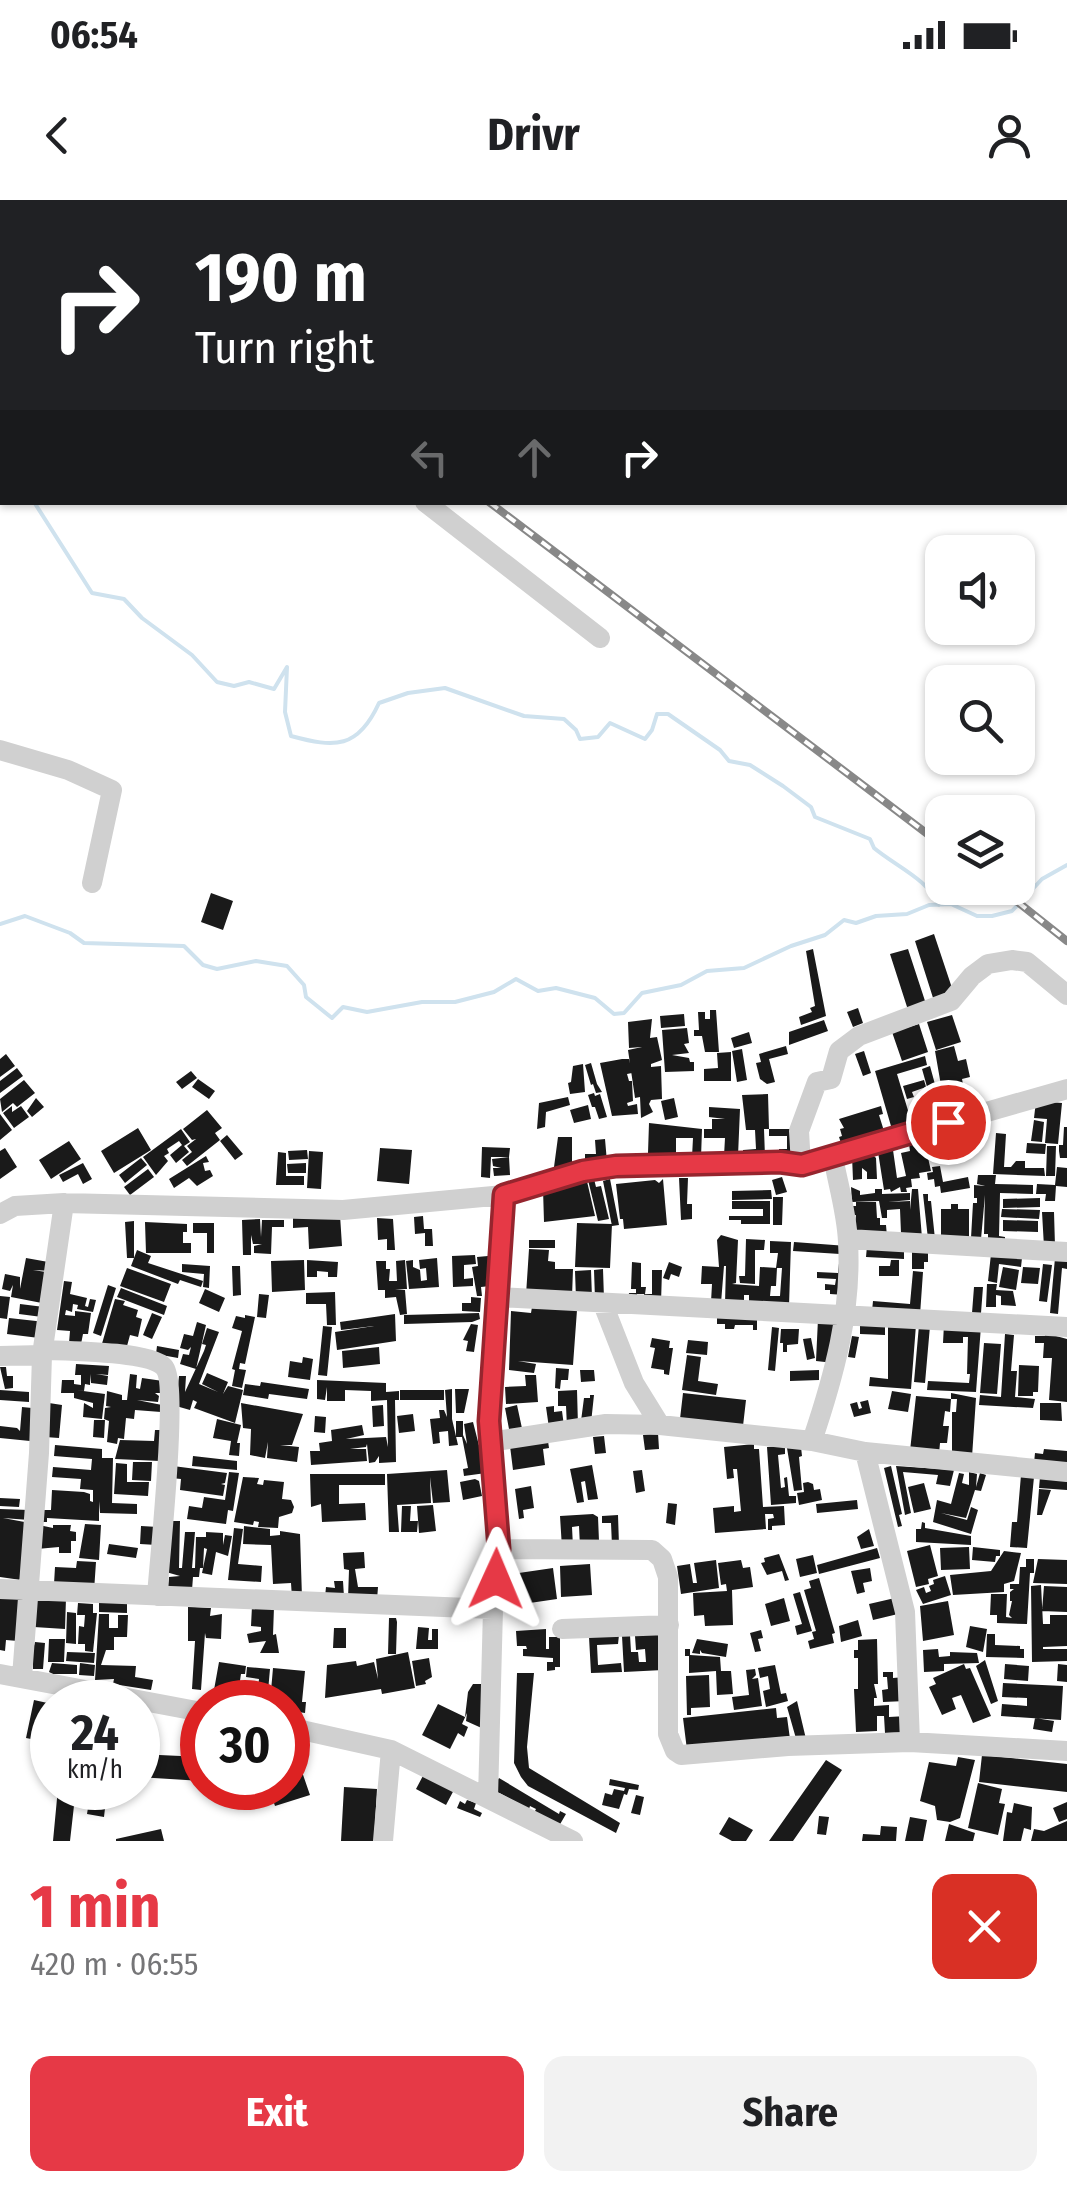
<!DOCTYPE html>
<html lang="en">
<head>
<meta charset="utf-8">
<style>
	body { margin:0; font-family:"Fira Sans Condensed",sans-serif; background:#f2f2f2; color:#202124; height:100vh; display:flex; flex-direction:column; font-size:38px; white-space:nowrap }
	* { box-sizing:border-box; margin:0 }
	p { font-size:32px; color:#757577 }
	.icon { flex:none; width:55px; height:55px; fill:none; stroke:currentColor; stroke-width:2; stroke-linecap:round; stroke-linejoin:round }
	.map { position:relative; height:1641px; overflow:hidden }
	.sheet { display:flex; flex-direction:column; background:#fff; flex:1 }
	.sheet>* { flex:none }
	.guide { position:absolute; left:0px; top:0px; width:1068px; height:305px; box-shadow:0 2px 8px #0004; background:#202124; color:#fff; overflow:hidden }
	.fabs { position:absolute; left:925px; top:335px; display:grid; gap:20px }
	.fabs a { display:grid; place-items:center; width:110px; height:110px; border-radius:20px; background:#fff; box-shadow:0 2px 8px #0004; font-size:50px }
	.speed { position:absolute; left:30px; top:1480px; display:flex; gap:20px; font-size:50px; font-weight:700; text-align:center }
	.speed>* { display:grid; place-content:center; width:130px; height:130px; border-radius:50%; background:#fff; box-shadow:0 2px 8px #0004; line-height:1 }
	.speed small { font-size:25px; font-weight:400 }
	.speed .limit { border:15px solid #d22; background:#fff; color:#111 }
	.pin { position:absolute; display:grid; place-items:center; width:85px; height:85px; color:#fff; margin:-42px; border:5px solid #fff; border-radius:50%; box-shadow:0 2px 10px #0007 }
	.me { position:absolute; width:110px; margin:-55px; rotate:1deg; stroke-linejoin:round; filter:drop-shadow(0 0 8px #0008) }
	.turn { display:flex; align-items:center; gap:35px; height:210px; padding:0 30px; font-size:45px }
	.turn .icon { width:130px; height:130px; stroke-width:2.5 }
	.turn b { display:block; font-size:70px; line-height:85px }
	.lanes { display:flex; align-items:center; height:95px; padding:0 30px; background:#0003; justify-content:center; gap:50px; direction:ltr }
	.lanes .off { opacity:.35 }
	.round { display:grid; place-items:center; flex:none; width:105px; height:105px; border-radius:20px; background:#f2f2f2 }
	.head { display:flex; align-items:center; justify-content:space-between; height:170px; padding:0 30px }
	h1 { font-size:60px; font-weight:700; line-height:75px; color:#e63946 }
	.cta { display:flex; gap:20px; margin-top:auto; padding:20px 30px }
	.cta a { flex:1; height:115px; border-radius:20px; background:#e63946; color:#fff; font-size:40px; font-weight:700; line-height:115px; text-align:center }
	.cta a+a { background:#f2f2f2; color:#202124 }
	.status { display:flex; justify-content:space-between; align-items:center; height:70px; padding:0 50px; background:#fff; direction:ltr }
	.status svg { height:28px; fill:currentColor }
	header { display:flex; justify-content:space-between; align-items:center; height:130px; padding:0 30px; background:#fff; font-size:45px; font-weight:700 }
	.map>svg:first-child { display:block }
</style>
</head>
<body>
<div class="status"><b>06:54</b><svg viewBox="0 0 49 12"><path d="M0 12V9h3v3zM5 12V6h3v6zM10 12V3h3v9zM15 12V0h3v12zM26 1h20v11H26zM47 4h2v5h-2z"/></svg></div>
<header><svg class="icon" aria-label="back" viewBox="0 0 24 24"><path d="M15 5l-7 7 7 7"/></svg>Drivr<svg class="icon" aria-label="person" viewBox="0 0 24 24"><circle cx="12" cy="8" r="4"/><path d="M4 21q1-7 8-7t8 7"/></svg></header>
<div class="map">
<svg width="1067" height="1641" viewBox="0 0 1067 1641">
	<rect width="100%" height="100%" fill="#fff"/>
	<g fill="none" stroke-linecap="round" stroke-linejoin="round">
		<path stroke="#cfe2ee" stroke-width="4" d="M0,264l2,1
			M34,302l58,91 32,6 18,19 50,37 25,27 17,4 15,-4 25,7 13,-22 -2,45 6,24c44,12 67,13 88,-33l29,-10 37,-5 79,28 40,3 12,11 4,9 18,-2 12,-14 35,16 7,-9 5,-16h11l52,36 9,11 21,4 33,21 28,21 4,10 55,22 4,9c20,17 55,32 65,57
			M0,724l25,-8 45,17 14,10 100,3 19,19 14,4 39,-8 31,5 17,19 2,12 26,21 11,-11 24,5 55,-10h33l39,-10 22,-13 22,12 18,-3 39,10 19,16 10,-1 18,-20 39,-8 26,-14 37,-3 47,-22 34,-11 19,-15 12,3 20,-7 31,-2 22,-9 22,-1 26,12h15l20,-5 30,-32 25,-14"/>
	</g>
	<path fill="#1a1a1a" d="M211,693l22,8 -10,29 -22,-8z
		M934,734l20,60 -20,7 -19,-60z
		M813,749l13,67 -25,9 -2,-8 13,-5 -2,-4 5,-2 -9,-55z
		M908,749l18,55 -18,6 -18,-56z
		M858,808l5,15 -10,4 -6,-15z
		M710,810h6l3,42h-14l-3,-16h-8v-6h5l-1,-18h7v7h5z
		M684,814l1,12 -24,2 -1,-12z
		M952,815l9,27 -25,8 -9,-28z
		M652,819l-2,19 7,-1 5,23 -11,4v3l10,-1 1,33 -11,1 -2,4 4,8 -12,6 -1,-21 -5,1 -7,-48 14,-3 -13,1 -1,-26z
		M824,820l4,11 -39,14v-13z
		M919,824l9,28 -26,9 -10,-29z
		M687,828l2,15 -5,1 5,9 -17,2 17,3 1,4h4v9l-29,1 -3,-42z
		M749,832l3,11 -18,5 -3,-10z
		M786,846l2,8 -19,5 6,23 -8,2 -7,-5 -4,-16 5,-1 -2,-8z
		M954,846l4,15 8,-2 4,18 -8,2 2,10 -21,8 -8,-46z
		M742,849l5,31 -10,2 -5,-31z
		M864,851l7,22 -8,3 -8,-22z
		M731,852v29h-27v-12l14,-1 -1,-15z
		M6,854l9,12 -15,11v-18z
		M925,856l2,9 -30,9 16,53 -20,6 -18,-62z
		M622,859h7l3,14 -5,1 2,7h3l1,20 -6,2 1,3 9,-2 1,10 -26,2 -12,-53z
		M591,863l6,21 5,8 -6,1 -3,-9 -2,1 -6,-20z
		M583,864l2,28 -15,2 -2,-11 3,-1 2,-16z
		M930,866l9,33 12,-3 1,5 11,-2 2,8 5,-2 -7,-14 9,-3 4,23 -46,15 -2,-9 7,-2 -13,-46z
		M17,868l6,8 -23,17v-12z
		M191,871l6,7 -15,11 -6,-7z
		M198,879l17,12 -6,8 -17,-12z
		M24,880l11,13 -18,14 -4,-4 -11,9 -2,-13z
		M924,880l2,7 -14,5 2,5 -7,2 -4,-13z
		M594,893l1,3 5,-2 7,23 -8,2 -4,-12h-3l-4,-12z
		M768,894l1,35h-5l1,28 -22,1v-8l13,-1 -1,-19h-9l-4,-35z
		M568,897l2,8 -24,7 -1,15 -8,2 2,-26z
		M36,898l8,9 -12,10 -5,-6z
		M674,898l4,19 -13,3 -4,-19z
		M1036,901l26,2 -4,41 -13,-1 2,-24 -13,-1z
		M588,905l3,14 -17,4 -4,-13z
		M12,906v6l9,-6 8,11 -15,11 -11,-15z
		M881,906l2,8 -4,1 5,16 -41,18 -4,-12 3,-1 -2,-7 4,-1 -5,-9z
		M709,907l31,2 -2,47h-14l1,-18h-21v-9h8v-10h13l-16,-2z
		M207,910l15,18 -7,5 5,7 -33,26 -5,-6 10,-8 -5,-6 9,-7 -4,1 -9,-11z
		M0,914l12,16 -12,10z
		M1034,920l10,2 -2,20 -11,-1z
		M649,923l53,6 -1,29 -9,-1 1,-19h-17v16l-28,-1z
		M1064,927h3v31h-7l-1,-7v-6h4z
		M138,928l13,22 -37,23 -13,-22z
		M181,929l9,13 -6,4 5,6 -13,11 -6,-8 12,-10 -3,-4 -12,8 2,4 -5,3 4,5 -12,14 -13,-18z
		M769,929h26v27h-16v-7h8v-13h-18z
		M996,933l10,1 -2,33h7l5,-6h9v7h19l1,8 -52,-2z
		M227,935l16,19 -8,6 -15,-19z
		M558,937h14v30h-18z
		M605,939l2,23 -22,1v-9h11l-1,-14z
		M924,940l7,31 -12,2 1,5 -9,1 1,8 -6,1 1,4h-6l-1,-5 -9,5 -1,-3 -6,1 -6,-38 15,-2 4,28 9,-2 -5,-23 9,-2 -1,-7z
		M69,941l12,18 -30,20 -12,-19z
		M1027,943l19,1 -1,10 -19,-1z
		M1047,946h9l-1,30h-9z
		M482,947l28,1 -1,9h-18l-1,21 -9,-1z
		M5,948l12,19 -17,12v-28z
		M380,948l32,2 -3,34 -32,-3z
		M307,950l1,9 -19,1 -1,-9z
		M309,951l14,1 -2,37 -14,-1z
		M278,952l8,1v23h18v9h-28z
		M873,955l3,3 1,21h-10v-7l-5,-4v11l-9,1 -1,-24z
		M206,956l3,6 -6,1 2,8 5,-1 3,6 -16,10 -8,-8 -15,10 -5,-9z
		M509,957l1,18 -16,1 -1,-8h8l-8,-2 -1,-7z
		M141,958l6,7 -22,18 -6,-8z
		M83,963l9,16 -9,5 -5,-10 -15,8 -4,-7z
		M306,963v10h-18l-1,-9z
		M940,966l3,16 25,-5 2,11 -29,5 -1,-7 -5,1 -1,-8 -6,1 -1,-7 6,-1 -1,-5z
		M1057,967l10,1v19l-11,-1 -1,15h-10l1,-7h-10l1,-10 18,1z
		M148,969l6,8 -24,18 -6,-8z
		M978,975h18l-1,9 38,1v9l-33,-1 -1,43 6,1v4h-17v-7h-4l1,-39 -4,44 -10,-1 2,-35h4v-5h-3v-13l11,1 -8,-2z
		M586,977l9,39 -51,6 -1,-33z
		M782,977l5,15 -11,3 -4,-15z
		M679,978h9l-1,26h5v15l-11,1z
		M594,979l2,8 5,-1 8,33 -11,2 -10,-41z
		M610,979l9,46 -7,1 -9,-45z
		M663,979l4,46 -43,4 -1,-10h-3l-4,-35 39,-4 4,3z
		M851,987l9,4v4l15,-2v-4h7v5l28,-1v7l-22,2 22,-1v9l2,-21h6l4,49 -21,-5 -1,-24 -13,1v8h-5l-3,-17 -27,1z
		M771,990l1,9 -40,1v-9z
		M923,994h5v7h3l4,38h-7z
		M773,997h10l-1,28h-9z
		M1040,998v9l-37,1v-9z
		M732,1001h38v23h-29v-4h-12v-4h34v-7h-31z
		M856,1002h20l1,16h3v7h6l1,12 -33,-3 2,-19 -4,1v-10h4z
		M951,1004h7v5h11v29l-28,1v-30h10z
		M1002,1009l38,1 -1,9 -38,-2z
		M1042,1012h12l1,34 -11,1z
		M293,1014l47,1 2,31 -33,3 -1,-22 -15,1z
		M423,1016l1,13h8l1,17h-8v-13l-10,1 -1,-17z
		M377,1018l16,1 2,31h-8v-11l-9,1z
		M260,1019l1,18 1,-17h22v7h-12l-1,27 -17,-1v-7l8,-2h-9l-2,-9v20h-8l-1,-35z
		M1003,1020l35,1v11l-35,-1z
		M134,1021v37h-7l-2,-36z
		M145,1022l42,2v8h-4v11h8v10h-45z
		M193,1023h21v30h-7v-20h-14z
		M577,1023l35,1 -2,44 -35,-1z
		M721,1035l17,5 -2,43 -4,1 27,2 1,-19 17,1 -1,18h-5l-1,10h10l2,-28h-6l2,-15h-8v-12l21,1 -2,64 -40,-2v-9h-5v9h-19l1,-38h-2l-3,37 -10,-1 1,-18h-11l1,-18 17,1 -2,-27z
		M746,1039l19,1 -1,10h-9v34l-15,-1 -1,-7h6z
		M529,1040h26v8h-26z
		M794,1042l53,4 -2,49 -15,-1v-4h-5v-6l10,1 1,-6 -19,-1v-6l21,1 2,-19 -47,-3z
		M867,1046l37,3v10l-38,-2z
		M529,1049l20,1 -1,11 7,1v7h18l-1,28 -46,-2z
		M137,1050l14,6 -3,7 55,18 -2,6 -21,-7 -2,4 -47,-18z
		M912,1050h16v12h-4v7h-12z
		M991,1054l31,4 -1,9 -22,-3 -2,19 -9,-2z
		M475,1055l1,9 -12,1v14l9,-1v8l-20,1 -1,-31z
		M488,1056l2,30 -9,1 1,9h-5l-5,-29 6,-1 -1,-9z
		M26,1058l28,5 -2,8 -19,-1 13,2 1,32 -36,-7 2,-12 -3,6 -8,-2 3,-15 15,3v12z
		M437,1058l2,29 -30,2 -3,-28 7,-1v7l7,3 1,11 6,-1 -1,-12 -6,1 -1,-9z
		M1055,1058l12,1v10l-5,-1 -4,46 -8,-1z
		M304,1060l1,30 -33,2 -1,-31z
		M307,1060l31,2 -1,15h-9v-5l-11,-1v6h-10z
		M405,1060l2,29h-12l10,1 2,24 -7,1 -4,-18 -11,1v-8h-7l-2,-29h10v8h4l-1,12h8l-1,-20z
		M891,1060h8v16h-20v-10h11z
		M632,1062l9,1v24h5l-1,7h-8v7h-9l1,-8h7v-4h-5z
		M669,1062l13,5 -3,10 -8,-3 -2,6 -6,-2z
		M182,1064l28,2 -1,22 -6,-1 1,-13 -22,-2z
		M1043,1064l9,1 -5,37 -8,-1z
		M232,1066h8l1,29 -8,1z
		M1003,1067l16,3 -3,20 -17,-3z
		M1023,1067l17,1 -2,16 -17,-1z
		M127,1068l44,16 -7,18 -44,-16z
		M603,1069l1,30h-9l-1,-29z
		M591,1070l1,28 -16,1 -1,-28z
		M652,1070h10l-1,33 -17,-1v-8h8z
		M913,1071l10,1 -3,43 -48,-4 1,-10 37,3z
		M64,1081l8,1 -2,12 17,4 -2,8 3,1 2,-8 6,1 -3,12 -16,-3 1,-4 -5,-1 -1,8 -6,-2 -1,5 10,1v-5l16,2 -3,21h-5l-2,10 -12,-1 1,-12 -13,-1z
		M987,1084h10l-1,6 17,1 3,15 -15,-1v-9l-5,-1v12h-10z
		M108,1085l8,3 -15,48 -8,-3z
		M974,1087h9l-2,26h-9z
		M121,1088l46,18 -3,9 -47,-18z
		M205,1089l20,9 -6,14 -20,-9z
		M335,1092l1,33h-9l-1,-21h-20v-11z
		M259,1094l10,1 -3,23 -9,-1z
		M0,1096l10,1 -3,22 -7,-1z
		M471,1097l10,1 -1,14 -18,-1v-8h9z
		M115,1099l10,2 -2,4 15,5 -2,7 6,2 -4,18 -8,-2 -3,11 -26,1z
		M20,1104l24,3 -2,10 -23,-3z
		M532,1107l45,3 -4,55 -55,-4 18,3 -2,9 -25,-3 2,-59 20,2z
		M152,1113l10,4 -10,22 -9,-4z
		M479,1113l1,6 -8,3 -68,2v-9z
		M395,1114l1,27 -59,9 -2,-18 39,-6 -33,4 -1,-8z
		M245,1115l10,2 -10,47 -5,-1 -1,6 7,1 -4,18 -10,-2 3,-16 -3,-1 10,-38 -10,-3 4,-12 9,2z
		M717,1115h40v15h-4v-5h-18l-1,4h-9v-5h-8z
		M9,1118l36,4 -6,16 -32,-4z
		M818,1119l21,2 -5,42 -18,-2z
		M197,1122l9,3 -10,44 -16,-5 3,-10 6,1 2,-8 -3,3 -8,-2 4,-14 9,2z
		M888,1123l28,2 -5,64 -42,-3 1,-9 18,2z
		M471,1124l7,1 -4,27 -8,-1 2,-10 -5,-1z
		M944,1124l37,2 -5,66 -49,-2 1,-9 41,2 1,-9h-3l1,-37h-5v6h-20z
		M860,1125h25v10l-25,-1z
		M919,1125l11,1 -5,57 -11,-1z
		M323,1126l9,1 -5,49 -9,-1z
		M772,1127l7,1 -4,43 -7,-1z
		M207,1128l12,4 -20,52 19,8 -16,-8 5,-11 21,9 -5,12 5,-8 15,4 -8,33 -41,-15 3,-6 -4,-2 -3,10 -14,-4 3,-30h7l-1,16 19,-41 2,-6 -4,-1z
		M781,1129h18l-1,15 -11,1v7h-4v-9h-3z
		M1045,1133l22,6v63l-18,-2 3,-42h-9l1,-15h-9v-7h10z
		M1005,1134l9,1 -3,36h6l-2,26 20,2 -2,9 -54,-3 1,-10 21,2z
		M852,1136l7,1 -4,21 -7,-1z
		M652,1138l18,3 -1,7h4l-4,27 -5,-1v-4l-13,-2 4,-20 -5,-1z
		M811,1138l4,20 -8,2 -4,-21z
		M688,1140l20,2 -1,13 -21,-2z
		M984,1143l17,1 -4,50 -17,-1z
		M157,1146l22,4 -1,8 -22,-4z
		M379,1147l1,17 -37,4 -1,-17z
		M687,1155l14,2 -3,24 20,3 -2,11 -34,-5z
		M303,1157l10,2 -3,21 -22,-3 2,-16 12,2z
		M76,1164l33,2 -1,9 -12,-1 12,2 -1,9 -16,-2 -1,-9v11l-5,-1 -1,7 -8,-1 29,4 -3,25 -19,-2 1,-14 9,5v-5l-19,-5v-5h-13l1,-13h12v4l7,1v-10h-6z
		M1019,1165l20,1 -1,26h-5v4h-15z
		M0,1167h6l1,9h6v12l-8,1z
		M556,1168l13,1 -1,11h-7l-1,9 -5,-1z
		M580,1170h14l1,11 -14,1z
		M819,1170v10l-29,1v-10z
		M130,1174l7,1 -1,13 4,1 2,-11 21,3 -2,12h-6l4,3 -1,6 -21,-2 25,5 -1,7 -26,-2 -1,9 -8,-1 -2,21 -6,-1 -1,6 -10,-2 2,-21 -5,-2 1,-11 6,-1 -5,-1 1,-15 15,4v5h5z
		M525,1175h11l2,27 -32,2 -1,-17 21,-1z
		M317,1180l69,3v9l13,-1v9h-4l1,62 -17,1v-7l-4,6 -6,1 -2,-19 -1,3 -16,2h16l1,12 -56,4 -1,-14h10l-1,-8 13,-2 -1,-11 31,-5 2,10 -18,4 40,-2 2,10 -1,-47 -16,1v-10l-26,-1v11h-18v-14l-2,13 -8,-1z
		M261,1182l48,7 -2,10 -38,-5 -1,5 -25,-4 2,-11 15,2z
		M452,1189v30l6,26 -9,1 -1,-15 -9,1 1,11 -7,1 -3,-25 10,-1 -1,-8h5l3,7 -2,-27z
		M455,1189h14l-5,24h-8z
		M0,1190l29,2v10l-29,-2z
		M400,1190h44v10h-44z
		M577,1190l1,36 -11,1 -1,-21h-8v-15z
		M892,1191l19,3 -3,18 -20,-3z
		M683,1193l63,7 -3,26 -63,-7z
		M951,1193l25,5 -4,59 -20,-1v-44h4l1,-13h-6z
		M590,1195h4l-3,28 -10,-2 3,-23h6z
		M916,1196l35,3 -1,13 -5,-1 -2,15h6l-2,17h-7l-1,11 -29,-3z
		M868,1200l3,13 -17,4 -4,-13 7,-2 2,7 3,-1 -2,-6z
		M49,1203l13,2 -3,33 -14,-1z
		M241,1203l62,11 -11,31h-12l19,2 -2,15 -30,-4 1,-16 -3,16 -15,-3 1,-26 -8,-1z
		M1040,1203h21l1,18 -22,-1z
		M383,1205l1,21 -11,1 -1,-21z
		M517,1205l6,28 -14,-4 -4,-21z
		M554,1206v6l8,-1 2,15 -15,2 -3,-21z
		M22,1207l10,1 -2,33 -30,-3v-12l17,2 3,3z
		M413,1214l2,17 -16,2 -2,-17z
		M315,1216l11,1 -1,16 -11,-1z
		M217,1219l24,6 -4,18h3l-1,13 -10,-1 2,-14 -18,-3z
		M94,1220h11l-1,18 -11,-1z
		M456,1221h7v14l4,9 -3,-20 9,-2 13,51 -22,3 -1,-7 5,-1 -6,-31h-6z
		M155,1230h11l-1,10h-6l1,21 -45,-2 5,-19 34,1z
		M658,1233l1,16 -14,1 -2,-15z
		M604,1236l2,17 -11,1 -2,-17z
		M548,1241l1,7 -6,1 2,16 -32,5 -3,-24z
		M754,1244v5h5l4,58 21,-1 1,19 -13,1v4h-4v-11l6,-1 -1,-4h-8l1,15 -51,4 -2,-25 21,-2v6l7,-1 -4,-42h-4l1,9 -7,1 -3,-32z
		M55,1245l47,4v9h11l-1,45 25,1v10l-37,-1 -1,-12v20l-52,-3v4h-6v-12h10l1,-20 32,2 6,2v7l3,1v-12l-13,-1 1,-10 -29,-2 1,-10 38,3 1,-11 -38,-3z
		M785,1246v8l-7,1 3,33 4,-1 -1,-9 3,-1 2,19h7v7l-25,2 -4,-58z
		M801,1247l1,9 -3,1 3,33 -8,1 -7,-43z
		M1044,1249l23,2v16l-33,-4 1,-10 8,1z
		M193,1256l44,5v9l-45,-4z
		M133,1262h19l-1,19 -19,-1z
		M116,1263l11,1v18h22l-1,14 -34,-2z
		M592,1265l6,34 -10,1 -3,-19 -4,1 3,20 -7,1 -7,-34z
		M173,1266l54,7 -2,10 -4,1 4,1 -2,11 -43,-6 1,-11 -10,-1z
		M891,1266l11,48 -3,1 3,11 -4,1 -14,-59z
		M896,1266l58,4 -4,16 -14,-2 2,-9 -35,-3 8,41 -6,2z
		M447,1270l3,32 -17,1 -3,-26 1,26 -34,2 2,27h-10l-2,-58z
		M642,1270l3,21 -9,2 -3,-22z
		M229,1272l10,1 -6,38 -5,-1 -2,14 -39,-5 2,-13 13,2 2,-11 21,3z
		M969,1272l8,2 -1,13 4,-14 6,2 -5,16 -6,-1 -9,28 -25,-5 26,7 4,-13 7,3 -7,24 -38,-12 4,-22 14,4 8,-31 5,1 -2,9 7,2z
		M310,1274h75v11h-46v19l26,-1 1,17 -44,2 -1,-18 -10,3z
		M1021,1275l13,2 -7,71 -17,-1 2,-25h5z
		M243,1277l16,1 -2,6 6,1 1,-5 20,2 -2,17 9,1 3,7 -2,6 -13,4 -1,11 -20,-1 1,-5 -5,-1 -1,4 -19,-3z
		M1040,1277l27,2v11l-28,-2z
		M475,1279l4,2 3,15 -19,4 -3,-18z
		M808,1282l5,2 1,6 6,-1 2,11 -23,5 -2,-12 7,-1 -1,-9z
		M924,1283l7,26 -17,4 -6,-26z
		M531,1286l3,22 -11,2 1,8 -5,1 -4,-30z
		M1039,1289l12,1 -9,25h-5z
		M0,1298l20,1 -1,8 -19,-1z
		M857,1300l1,9 -41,4 -1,-9z
		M668,1303l9,1 -2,21 -9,-2z
		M433,1305l3,26 -17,2 -2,-27z
		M402,1306h9l-1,15h8l-1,11h-16z
		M0,1309l29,1v10l-26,-2 27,5 -9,57 -21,-3z
		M593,1314l5,3 1,24 -19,6 -1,-21 -7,1 1,20 -11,1 -2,-32z
		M618,1315l1,30 -7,1 -1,-23h-9v-7z
		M169,1321h11l-1,47h3l3,-36h10l-3,36h3l1,-31h10v-5l17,1v12l2,-10 7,1 -4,20 -12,-4 -4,23 -10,-2 5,-24 -3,-1 -1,20h-3l-1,9h-6l-1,13 -24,2 1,-15 11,-1 -14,-4z
		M922,1322l3,1v5l46,8v9l-55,-3v-13h5z
		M85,1324l16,1 -2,35 -20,-2z
		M39,1325l14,3v-3h18l-1,6 6,1v9h-5v12h-12v-6l-22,2z
		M141,1326l17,1 -1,18 -17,-1z
		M244,1326l26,3v7l10,-1v-4l20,3 2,64h-10l-1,-15 -18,1 -2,-39 -28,-1z
		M234,1328l9,1 -5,35 24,2 -1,16 -33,-2z
		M869,1329l5,17 -13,3 -4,-12z
		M109,1344l29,4 -2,10 -29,-4z
		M930,1345l8,31 -10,3 1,5 -13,3 -9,-36z
		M969,1347l1,22 -29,1 -1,-22z
		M973,1347l27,3v6h-4l-1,6 -23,-2z
		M877,1348l3,10 -61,16 -2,-9z
		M1004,1351l17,2 -7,28 -10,3v8l-51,3 -3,-20 41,-4z
		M364,1352l1,16 -10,1 3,18h20l-1,13 -29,-1 1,-29 -5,-1 -1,-16z
		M779,1354l10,26 -4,1 -3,-10 -15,4 -6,-12 4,-1 -1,-4z
		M813,1355l4,18 -17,4 -4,-18z
		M1026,1359h8v14h-4l-3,51 -30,-1v-8h-7l1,-21h16l-1,23 6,1 -3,-3 3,-14h-2v-9l4,-3h-4v-5h9l1,-17h6z
		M1038,1359l29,1v24l-34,-1z
		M716,1360l3,28 -38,6 -4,-28 13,-2 3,19h4l-3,-20z
		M741,1360l2,8 7,-1 3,20 -21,3 1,35 -28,1 -1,-11 -10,1 -1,-23 34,-2 -1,-7 -5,1 -3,-22z
		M77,1361l19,1 -2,29 -40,-7 1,-17 21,1z
		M590,1364l2,31 -31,2 -1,-31z
		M553,1368l4,31 -41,6 -4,-31z
		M870,1368l2,13 -9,2 2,9 -8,2 -6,-23z
		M945,1376l6,19 -28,9 -7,-14 8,-3 2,6 5,-2 -2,-5 5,-2 -1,-4z
		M819,1378l16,55 -3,1 2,9 -24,6 -2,-8 6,-2 -2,-7 4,-1 -12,-41 7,-2 -2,-7z
		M334,1381h9l1,16h-19l1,-10 9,1z
		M1041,1385l2,39h7v-9h17v31l-24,1v2h24v12l-35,1 -1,-76z
		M1044,1386l23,1v25l-25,-1z
		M0,1392l23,4 -5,45 -12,-1 -1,11 -5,-1z
		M800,1392l12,39 -15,4 -2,-9 7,-2 -9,-30z
		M36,1396l30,2 -1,31 -31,-2z
		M784,1398l6,23 -19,5 -6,-22z
		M895,1398l3,16 -25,6 -4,-16z
		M99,1401l28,1v11l-28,-1z
		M948,1401l6,34 -31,6 -3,-35z
		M78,1403l15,1v9h4l-4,39 -8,-1v-7h-7l1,-18 5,1 1,-12h-8z
		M252,1406l22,1 -1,28 3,-1 3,19h-19l6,-12 -17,2 -2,-9 14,-3v-4l-10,-1z
		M188,1407l23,1 -1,8 12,-2 -1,25 -15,-1 -1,-5 -4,57 -9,-1 3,-48h-7z
		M67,1412l9,1v31l-10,-1z
		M99,1414h10v14h9v-13h10l-1,22h-13v13h-8l-5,15 35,1 -1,11 18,3 -2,10 -38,-6 1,-5 -19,1z
		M389,1418h7l1,4 -1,32h-8z
		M858,1420l4,16 -21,6 -2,-16z
		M970,1426l17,3 -4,23 -17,-5z
		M418,1427l11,1 -1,12h4v-11h6v20h-22z
		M334,1428h12v20h-13z
		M546,1429v20h3v-12h11v30h-5v3l-8,1v-9h6v-4l-30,-2v-7h4l-1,-3h-9l-1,-15z
		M761,1430l2,8 -5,1 3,12 -6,1 -5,-19z
		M660,1433l3,37 -39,2 -2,-36 8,-1 1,17h7l1,10h7l-1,-13 -9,1 -1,-14z
		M987,1434h8v11l25,1v3h4v9l-38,-1z
		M619,1435l-1,9 -21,1 1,20 23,-2 1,9 -31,1 -2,-36z
		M49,1439h16l-1,23h-16z
		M697,1439l31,5 -2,13 -24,-4 -2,-3v4l-8,-1z
		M877,1439l1,45h-4l3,14h-3v8l15,-1v12l18,-1v16l-22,1 -1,-17h-7v15l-21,1 -2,-43h4v-31h-4v-8h4v-10z
		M35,1442l10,1 -2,26h-10v-7l-3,-1z
		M685,1449h5v6l30,2 1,14h10l2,23 -16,1 -1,-24 -27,2v-17h-4z
		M938,1449l1,8 11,-1v-4l27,1 2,10 -35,1v7l-20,1 -1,-22z
		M67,1452l28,1 -1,10 -28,-2z
		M408,1452l7,36 -33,6 -1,-5 -56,9 2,-33 29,-4 1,5 17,-4 4,17 -2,-20z
		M429,1458l3,19 -7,4 1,3 -10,2 -4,-25z
		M985,1460l13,41 -7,3 -15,-38z
		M219,1462l27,4 -1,8h-4l-3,20 -24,-4z
		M52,1463l25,2v9h-24l-4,-2z
		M80,1463l15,2 -1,11 -15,-1z
		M964,1464l2,5 4,-1 21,48 -18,7 -12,-28 -9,3 4,11 -14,6 -13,-28 7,-3 -3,-6z
		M1005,1464l24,2 -1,15 -24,-2z
		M1058,1464l9,1v17l-10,-1z
		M775,1465l6,29 5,-1 2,8 -22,6 -3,-16 7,-2 -2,-13 -8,2 -2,-10z
		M247,1467l23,2 -3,33h-8l1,-5 -9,-1 1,-9 6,1 1,-9 -13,-2z
		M273,1468l32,3 -3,31h4l-1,11 -13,-2 1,-10 -13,-1v-8l-9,-1z
		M755,1469l1,6 -4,4 6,-1 4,28 -28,4 -2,-13 17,-2 -3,-25z
		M883,1472h10v6l12,-1 1,24 -23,1 -1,-12 6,-1 -1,-12h-4z
		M517,1473h17l-7,74 2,21 91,55 -4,10 -88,-47 -7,-9 -7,-14z
		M709,1475l1,32 -19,1v7h-4l-1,-39z
		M1003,1483l60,3 -2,34 -60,-4 1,-12 25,2v-8l-25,-1z
		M473,1484h15l-2,46 -20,-9 1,-8 -5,11 6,3 -4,10 -6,-4 -8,16 -28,-14 16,-31 27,13 3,-25z
		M34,1500l18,4 -1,39 -25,-5z
		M797,1501l9,38 -9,3 -10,-35z
		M776,1508l1,10 10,-1 3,22 -103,11 -4,-32z
		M1035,1518l19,3 -2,11 -19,-3z
		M138,1554l64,3v24l-64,-4z
		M982,1555l85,9v28l-88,-10z
		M958,1557l17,3 -15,58 -10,4 -13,-2 -2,-14 -15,-5 9,-39 27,4z
		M826,1560l16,10 -49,71h-24z
		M300,1566l10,29 -35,11 -6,-18h19v-11l4,-2 -2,-6z
		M425,1572l30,16 -9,17 -30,-16z
		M499,1578l60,36 1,-3 6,3 -7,12 -25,-13 2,-4 -6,-3 -1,3 -37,-20z
		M610,1579l29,6 -1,5 -9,-1 -2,6 -3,-1 -5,15 -17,-4 3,-12 7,2 2,-6 10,2 1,-3 -16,-3z
		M978,1583l24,6 -3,14 6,1 -7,31 -30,-7z
		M344,1587l33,2 -3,52h-33z
		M58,1588h18l-6,53h-17z
		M91,1589l16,2 -3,26 -17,-3z
		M636,1595l8,2 -4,18 -9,-2z
		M467,1600l9,3 -2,6 8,4 -2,4 -23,-9 3,-7 5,3z
		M1067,1602v17l-8,3 -6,-14z
		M1014,1603l18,4 -1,23 -7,-2 -3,13h-18l4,-29 5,1z
		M819,1616l10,1 -3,18 -9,-1z
		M729,1617l24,13 -7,11h-14l-13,-7z
		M910,1617l17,3 -4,21h-18z
		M1067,1621v20h-36l3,-12 10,2z
		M949,1624l26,9 -2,8h-28z
		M881,1626l16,1 -1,14h-34l1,-7 17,1z
		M161,1629l3,12h-48v-2z"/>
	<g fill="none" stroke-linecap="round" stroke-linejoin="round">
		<path stroke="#d0d0d0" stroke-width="20" d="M76,0l1,2
			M766,0l2,2
			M425,302l175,136
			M0,550l68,20 44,20 -20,93
			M801,965l-2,-34 18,-49 14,-3 8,-28 20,-15 92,-35 21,-25 16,-12 24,-4 15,2 40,33
			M0,1014l15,-8 49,-3 279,7 161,-15 79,-24 33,-5 164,-4 21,3 266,-76
			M848,1039l219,13
			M500,1097l567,30
			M603,1104l31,79 26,42
			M43,1150c23,1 106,1 121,17 15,16 -5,197 -7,229
			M0,1156l42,-1
			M812,1241c22,-65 40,-130 36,-199 -1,-28 -10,-58 -15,-85
			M489,1242l117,-18 54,1 152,16 53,11 202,20
			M865,1252l40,160 5,130
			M499,1349l153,1 10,9 6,18v157l7,17 6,4 107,-9 122,-4 157,9
			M0,1389l493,20
			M562,1429l107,-4
			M0,1474l202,38
			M22,1477l17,-224 3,-98 22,-152
			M288,1527l103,23 182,91
			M488,1598l5,-189 6,-60 -10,-107v-42l11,-103 4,-102
			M383,1641l8,-91"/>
		<defs>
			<path id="rail" d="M135,0l2,2
				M489,302l453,343
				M1000,688l67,53"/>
		</defs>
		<use href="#rail" stroke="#888" stroke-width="8"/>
		<use href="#rail" stroke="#fff" stroke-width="4" stroke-dasharray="11" stroke-linecap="butt"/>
	</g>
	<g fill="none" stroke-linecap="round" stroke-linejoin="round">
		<defs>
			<path id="route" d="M496,1379l3,-30 -10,-128 15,-226 79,-24 33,-5 164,-4 22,3 146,-43"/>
		</defs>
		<use href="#route" stroke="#96252e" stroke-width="25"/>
		<use href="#route" stroke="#e63946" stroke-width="18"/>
	</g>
</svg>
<div class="fabs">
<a><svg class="icon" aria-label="sound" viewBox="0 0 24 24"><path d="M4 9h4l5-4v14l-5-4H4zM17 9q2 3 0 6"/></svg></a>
<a><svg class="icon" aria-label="search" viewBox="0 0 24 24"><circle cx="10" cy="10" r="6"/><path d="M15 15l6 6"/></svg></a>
<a><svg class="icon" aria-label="layers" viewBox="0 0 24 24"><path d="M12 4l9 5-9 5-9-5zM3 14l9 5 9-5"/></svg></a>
</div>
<div class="speed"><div>24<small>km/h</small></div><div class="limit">30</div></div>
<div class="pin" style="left:948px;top:922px;background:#d93025"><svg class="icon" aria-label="arrive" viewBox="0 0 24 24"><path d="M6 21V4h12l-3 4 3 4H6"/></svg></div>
<svg class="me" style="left:496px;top:1379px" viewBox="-20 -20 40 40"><path d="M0-17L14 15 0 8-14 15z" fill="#e63946" stroke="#fff" stroke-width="4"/></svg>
<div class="guide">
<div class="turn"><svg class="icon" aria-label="right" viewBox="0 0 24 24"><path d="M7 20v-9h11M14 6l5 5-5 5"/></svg><div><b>190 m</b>Turn right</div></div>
<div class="lanes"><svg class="icon off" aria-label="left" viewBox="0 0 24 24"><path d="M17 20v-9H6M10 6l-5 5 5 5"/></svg><svg class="icon off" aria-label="ahead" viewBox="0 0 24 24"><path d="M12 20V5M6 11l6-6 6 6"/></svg><svg class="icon" aria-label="right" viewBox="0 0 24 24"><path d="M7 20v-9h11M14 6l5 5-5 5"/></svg></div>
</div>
</div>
<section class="sheet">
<div class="head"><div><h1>1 min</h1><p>420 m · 06:55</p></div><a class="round" style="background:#d93025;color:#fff"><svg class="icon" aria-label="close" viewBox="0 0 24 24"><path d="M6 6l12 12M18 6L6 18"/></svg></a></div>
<div class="cta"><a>Exit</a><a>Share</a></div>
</section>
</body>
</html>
